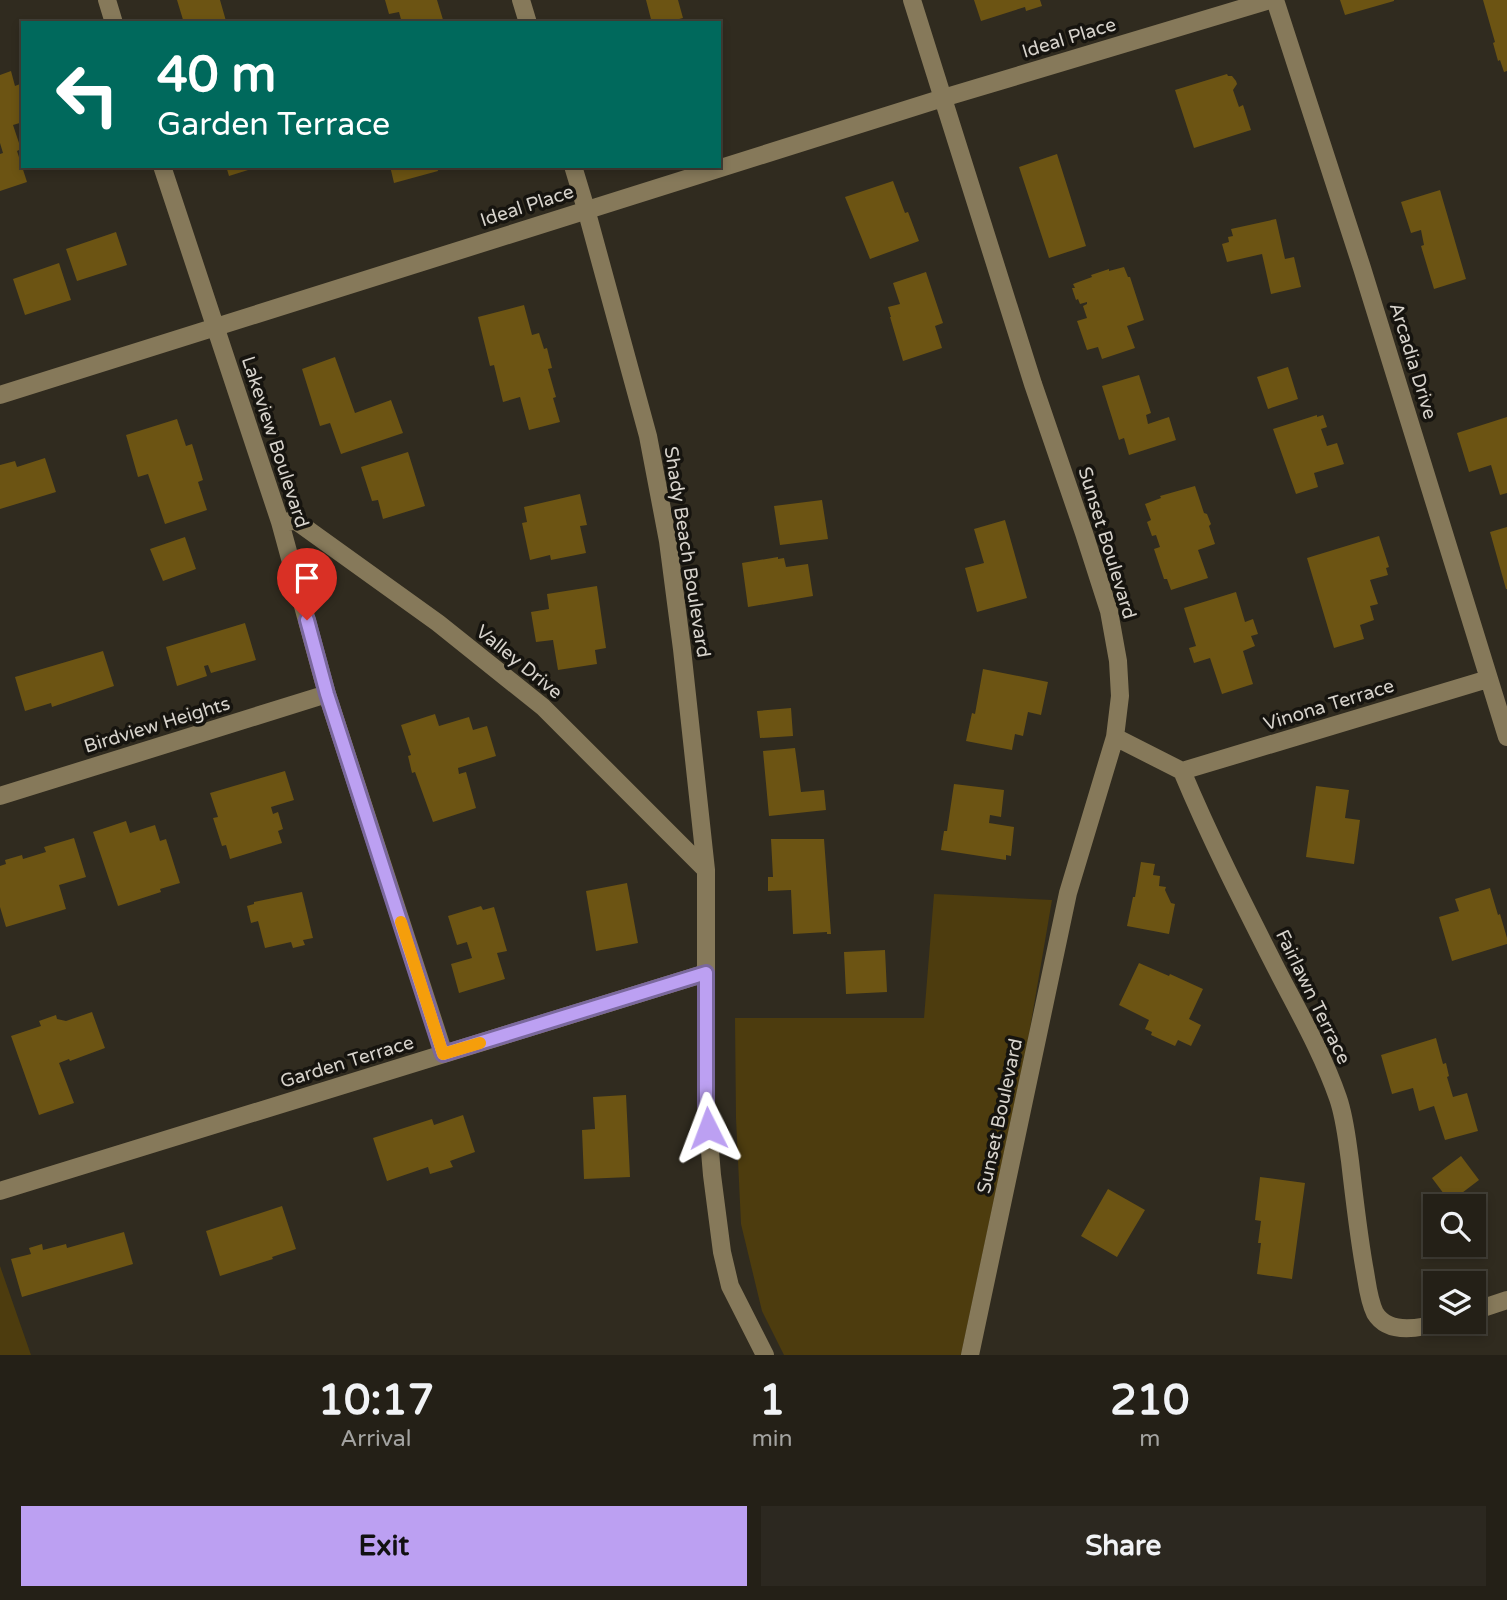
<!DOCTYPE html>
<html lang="en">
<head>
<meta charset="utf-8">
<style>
	body { margin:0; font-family:"Varela Round",sans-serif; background:#2c2820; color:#f1f3f6; height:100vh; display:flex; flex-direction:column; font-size:26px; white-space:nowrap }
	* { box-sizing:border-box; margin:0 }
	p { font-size:23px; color:#a3a3a1 }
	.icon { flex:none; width:38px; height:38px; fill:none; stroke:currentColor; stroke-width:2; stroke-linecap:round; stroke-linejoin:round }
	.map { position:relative; height:1355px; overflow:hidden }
	.panel { display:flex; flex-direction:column; background:#242017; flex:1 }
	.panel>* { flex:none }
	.banner { position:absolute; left:21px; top:21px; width:700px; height:147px; border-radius:0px; box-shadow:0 4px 10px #0003,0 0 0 2px #413e36; background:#00695c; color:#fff; overflow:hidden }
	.controls { position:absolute; left:1423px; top:1194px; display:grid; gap:14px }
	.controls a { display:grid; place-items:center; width:63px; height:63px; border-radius:0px; background:#242017; box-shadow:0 4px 10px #0003,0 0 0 2px #413e36; font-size:35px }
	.pin { position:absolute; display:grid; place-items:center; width:60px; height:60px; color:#fff; margin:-72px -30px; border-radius:50% 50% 50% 0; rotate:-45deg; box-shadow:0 0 7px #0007 }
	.pin .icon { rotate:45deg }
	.me { position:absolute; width:77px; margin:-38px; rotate:357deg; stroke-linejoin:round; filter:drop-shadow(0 0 5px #0008) }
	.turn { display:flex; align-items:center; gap:24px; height:147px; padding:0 21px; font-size:32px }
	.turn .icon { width:91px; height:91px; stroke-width:2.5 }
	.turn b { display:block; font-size:49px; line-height:60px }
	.eta { display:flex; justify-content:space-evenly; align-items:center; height:119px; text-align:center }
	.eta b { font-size:42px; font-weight:700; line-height:49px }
	.cta { display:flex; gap:14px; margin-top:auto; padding:14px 21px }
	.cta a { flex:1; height:80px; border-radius:0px; background:#bca0f2; color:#111; font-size:28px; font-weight:700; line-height:80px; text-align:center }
	.cta a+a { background:#2c2820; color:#f1f3f6 }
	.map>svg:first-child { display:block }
</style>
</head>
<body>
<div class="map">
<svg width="1507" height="1355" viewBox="0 0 1507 1355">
	<rect width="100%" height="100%" fill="#302b1f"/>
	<path fill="#4d3c0e" d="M934,894l118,6 -24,140 -67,315h-177l-22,-44 -21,-87 -5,-106 -1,-100h189z
		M0,1266l31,89h-31z"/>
	<path fill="#6c5413" d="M177,0h43l6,21 4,-1 1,3h-47z
		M385,0h52l7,23h-42l-3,-11 -10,2z
		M646,0h32l5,18 -19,5h-12z
		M974,0h66l2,6 -16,5 -1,-4 -44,14z
		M1340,0h54v1l-49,14z
		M1483,0h24v71l-3,1 -4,-12 -2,1 -5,-18 2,-1z
		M11,71l4,15 5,-2 3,9v29l-10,3 8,24 -4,2 10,31 -27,9v-37l3,-1 -3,-10v-68z
		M1227,74l1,2h4l4,5 1,3 -4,6 6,17 4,-2 8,25 -57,18 -19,-58z
		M1057,154l29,92 -37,12 -30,-91z
		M226,166h32v1l-29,9z
		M390,166h47l1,5 -44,12z
		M893,181l12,32 3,-1 11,29 -49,18 -25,-62z
		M1440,190l26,89 -32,10 -13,-43 3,-1 -3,-15 -10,3 -10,-31z
		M1276,219l9,40 9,-2 7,30 -30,7 -9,-40 -35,8 -5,-18 7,-2 -1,-5 5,-1 -2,-7z
		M116,232l11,33 -50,16 -11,-32z
		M59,263l12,37 -46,15 -12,-36z
		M1124,267l4,10h2l14,43 -17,6 8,22 -33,11 -4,-12 -11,3 -10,-29 10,-3 -4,-12 4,-2v-2l-7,2 -2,-5 -2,1 -4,-12h3l-2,-4 19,-7 -1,-2 18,-6v2z
		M926,272l17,51 -8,3 7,22 -39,13 -13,-44h1l-3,-10 12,-3 -7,-21z
		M524,305l8,30 7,-2 5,16 3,-1 5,20 -4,1 8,28 -3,1 7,24 -31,8 -9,-33 -17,5 -9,-37 -4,1 -12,-49z
		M335,357l20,56 36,-13 12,33 -62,21 -11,-31 -10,3 -18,-57z
		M1288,367l10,32 -30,10 -11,-32z
		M1139,375l12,38 -5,2 2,9 21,-7 7,23 -47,15 -5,-17 -5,2 -17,-54z
		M1317,415v2l6,-2 4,12 -6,2 6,17 10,-3 7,21 -30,9 4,14 -22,7 -23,-65z
		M1507,417v76l-7,2 -9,-30 -22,7 -12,-39z
		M177,419l9,27 6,-2 11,36 -5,2 9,28 -42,14 -17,-50 -10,3 -12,-42z
		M408,452l17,54 -42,13 -5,-19 -6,1 -11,-34z
		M45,458l11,34 -56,17v-44l15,-4 2,6z
		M1195,486l9,27 3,1 4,10 -2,2 6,18 -17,6 10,28 -37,12 -4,-11h-3l-10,-30 6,-2 -4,-12 -4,1 -5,-14 4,-2 -6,-16 16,-6 -1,-2z
		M580,494l7,31 -7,1 6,27 -35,7 -1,-5 -20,5 -8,-37 5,-1 -3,-15z
		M822,500l6,39 -48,6 -6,-39z
		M1005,520l22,78 -50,14 -12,-44 19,-5 -10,-34z
		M1507,527v62h-1l-16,-57z
		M1379,536l10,31 -3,1 2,7 -18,5 8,24 -8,2 4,14 -14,5 4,14 -30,9 -27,-90z
		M185,537l11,32 -33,12 -13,-32z
		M778,557v2l6,-1 2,9 22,-3 5,32 -65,11 -6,-44z
		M597,586l9,62 -11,2 2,14 -39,6 -5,-30 -17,2 -5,-30 18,-3 -2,-15z
		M1236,592l9,30 8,-3 5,15 -7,2 4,10 -12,5 10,33 -31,10 -12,-36 -16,5 -5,-15 7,-2 -12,-38z
		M245,623l11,37 -45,13 -3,-8 -4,1 3,10 -30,10 -11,-39z
		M103,651l11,35 -62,21 -1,-4 -26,8 -10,-34z
		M983,669l65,13 -7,33 -13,-3 -5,24 -8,-2 -3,16 -46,-9 6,-28 3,1z
		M791,708l2,28 -33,2 -3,-27z
		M435,714l4,12 30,-9 4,13 14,-4 9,30 -38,12 1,6 7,-2 10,36 -43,14 -18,-50 -3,1 -4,-17 3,-1 -10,-30z
		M795,748l6,44 23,-2 2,20 -57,6 -6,-65z
		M285,771l9,29 -23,7 2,7 5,-2 5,17 -5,2 4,12 -52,16 -4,-14 -4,1 -9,-28 5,-1 -8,-24z
		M954,784l50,6 -3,27 -11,-2 -1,8 25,4 -3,29 -5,-1v5l-65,-10 3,-19h3z
		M1316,786l33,4 -4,28 15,2 -6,44 -48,-7z
		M126,821l4,12 25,-8 5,16 6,-2 14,44 -20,6 1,3 -43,14 -25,-74z
		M74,838l12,39 -27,8 7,24 -60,18 -6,-20v-41l6,-2 -1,-4 17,-5 1,4 23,-7 -2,-5z
		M771,839h53l7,95h-4v-2l-34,2 -2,-44 -23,1v-14h5z
		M1141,862l14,2 -2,11 7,1 -1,10 7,1 -1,3 6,13 4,1 -6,30 -42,-8 6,-29h2z
		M627,883l11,60 -42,8 -10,-60z
		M1490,888l8,27 2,-1 7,24v6l-55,17 -13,-44 20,-6 -4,-12z
		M302,892l11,46 -10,2 2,5 -12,3 -2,-6 -26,6 -7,-27 -7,2 -4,-17 7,-2v-2z
		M481,906l2,4 11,-3 13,44 -10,2 8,26 -46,14 -8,-29 21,-6 -5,-16 -10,3 -9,-29z
		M885,950l2,42 -41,2 -2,-42z
		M1139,963l30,13 1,-2 33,15 -14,30 12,6 -10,21 -13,-6 -3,6 -24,-11 1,-3 -7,-3 4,-9 -30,-15z
		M92,1012l13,36 -35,13 -1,-2 -10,4 15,40 -35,12 -28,-79 30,-10 -2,-5 17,-6 1,4 9,2z
		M1436,1038l7,26 3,-1 3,13 -2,1 6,20 14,-4 11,38 -33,9 -11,-34 -15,5 -6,-23 -21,6 -11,-39z
		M626,1095l4,82 -46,2 -2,-49 13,-1 -2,-32z
		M463,1115l12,37 -25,9 3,6 -23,7 -2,-7 -41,14 -14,-43 59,-19 2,6z
		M1461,1156l18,24 -29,22 -18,-24z
		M1260,1177l45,6 -13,96 -35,-5 4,-31h-3l3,-22 -6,-1z
		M1108,1189l37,21 -28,47 -36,-21z
		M282,1206l14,43 -24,8 1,2 -53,17 -14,-45z
		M124,1232l9,32 -111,33 -11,-38 20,-5 -2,-6 13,-4 1,6 23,-6 1,4z"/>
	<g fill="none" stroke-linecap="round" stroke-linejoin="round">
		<path stroke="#86795a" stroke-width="18" d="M107,0l7,23
			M521,0l7,23
			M912,0l121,384 51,149 25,78 9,50 2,35 -5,41 -47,156 -98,462
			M1275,0l87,268 145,469
			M162,166l118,356 47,172 117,360
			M573,166l13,43 62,227 20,105 14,108 24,221v234l6,71 10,77 8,34 35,69
			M0,395l943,-297 327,-98
			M280,522l16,-1 142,102 105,84 163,163
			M1115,737l67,34c28,67 61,132 94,197 22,43 46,84 62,130 7,20 9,42 12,63 4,35 8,70 14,105 3,15 4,33 11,47 14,23 48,15 69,8
			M1182,771l306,-92
			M0,796l327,-102
			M0,1191l706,-218
			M1474,1311l33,-11"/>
	</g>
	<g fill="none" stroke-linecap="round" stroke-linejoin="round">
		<defs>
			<path id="route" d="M307,620l20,74 116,360 263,-81v131l2,24"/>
		</defs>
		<use href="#route" stroke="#7a689d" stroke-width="18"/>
		<use href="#route" stroke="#bca0f2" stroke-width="12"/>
		<path stroke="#f59e0b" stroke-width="12" d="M401,922l42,132 37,-11"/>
	</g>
	<g text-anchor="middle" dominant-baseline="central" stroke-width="7" stroke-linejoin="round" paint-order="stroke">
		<g font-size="19" fill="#d7d3cc" stroke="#16140f">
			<text transform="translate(1069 38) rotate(-17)">Ideal Place</text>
			<text transform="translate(527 206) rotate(-18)">Ideal Place</text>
			<text transform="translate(1413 361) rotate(73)">Arcadia Drive</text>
			<text transform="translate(275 442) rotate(72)">Lakeview Boulevard</text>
			<text transform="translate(1107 543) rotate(73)">Sunset Boulevard</text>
			<text transform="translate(687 552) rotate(81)">Shady Beach Boulevard</text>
			<text transform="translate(519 662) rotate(39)">Valley Drive</text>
			<text transform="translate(1329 705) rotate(-17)">Vinona Terrace</text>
			<text transform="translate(157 725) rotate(-17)">Birdview Heights</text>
			<text transform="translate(1313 997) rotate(64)">Fairlawn Terrace</text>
			<text transform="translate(347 1062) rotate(-17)">Garden Terrace</text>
			<text transform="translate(1000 1116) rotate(-78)">Sunset Boulevard</text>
		</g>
	</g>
</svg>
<div class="controls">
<a><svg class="icon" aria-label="search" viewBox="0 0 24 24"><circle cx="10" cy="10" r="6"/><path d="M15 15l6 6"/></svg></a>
<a><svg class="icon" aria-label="layers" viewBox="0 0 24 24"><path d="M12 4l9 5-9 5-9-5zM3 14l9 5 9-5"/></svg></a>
</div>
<div class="pin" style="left:307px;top:620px;background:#d93025"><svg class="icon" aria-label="arrive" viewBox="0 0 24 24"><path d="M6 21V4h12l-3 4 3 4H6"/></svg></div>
<svg class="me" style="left:708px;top:1128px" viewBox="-20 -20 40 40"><path d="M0-17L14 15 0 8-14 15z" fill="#bca0f2" stroke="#fff" stroke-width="4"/></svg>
<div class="banner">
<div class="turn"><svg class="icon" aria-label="left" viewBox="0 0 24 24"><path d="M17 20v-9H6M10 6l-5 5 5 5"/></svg><div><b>40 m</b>Garden Terrace</div></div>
</div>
</div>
<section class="panel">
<div class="eta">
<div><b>10:17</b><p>Arrival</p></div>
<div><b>1</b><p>min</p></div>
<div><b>210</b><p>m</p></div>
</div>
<div class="cta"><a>Exit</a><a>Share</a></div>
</section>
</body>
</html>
